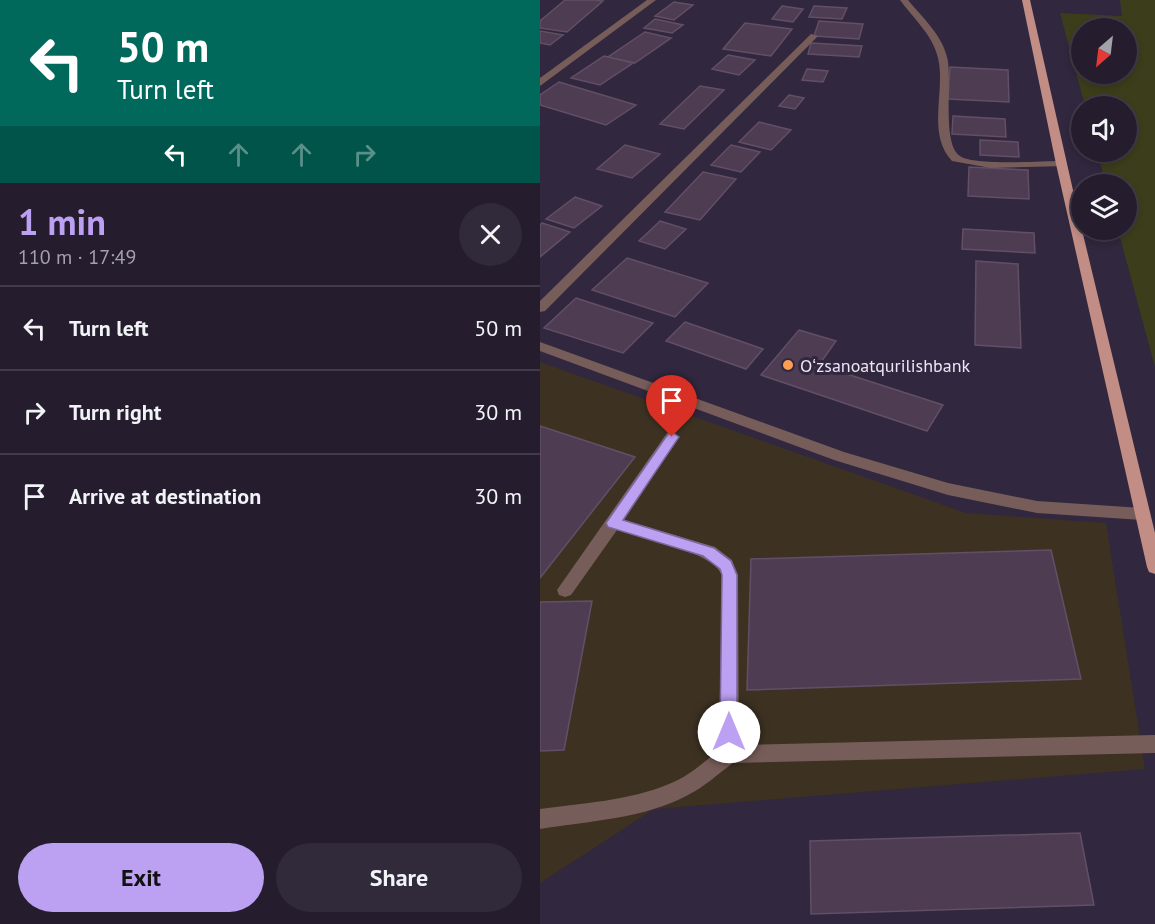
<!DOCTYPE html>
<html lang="en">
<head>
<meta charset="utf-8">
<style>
	body { margin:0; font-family:"PT Sans",sans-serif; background:#312a3a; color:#f1f3f6; height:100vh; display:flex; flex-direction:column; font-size:22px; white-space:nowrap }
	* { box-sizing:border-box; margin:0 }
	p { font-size:20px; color:#a3a2aa }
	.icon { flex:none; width:33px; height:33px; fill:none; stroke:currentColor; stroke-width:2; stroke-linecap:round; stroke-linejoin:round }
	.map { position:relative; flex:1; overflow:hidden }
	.side { display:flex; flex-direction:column; background:#251d2e; width:540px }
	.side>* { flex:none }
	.hud { background:#00695c; color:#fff; overflow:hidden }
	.needle { width:39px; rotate:208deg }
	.tools { position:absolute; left:531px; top:18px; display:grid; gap:12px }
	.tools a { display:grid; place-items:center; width:66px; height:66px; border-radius:50%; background:#251d2e; box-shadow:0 3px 9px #0003,0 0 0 2px #423b4a; font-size:30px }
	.pin { position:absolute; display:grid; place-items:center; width:51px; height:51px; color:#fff; margin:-62px -26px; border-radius:50% 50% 50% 0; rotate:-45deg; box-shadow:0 0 6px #0007 }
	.pin .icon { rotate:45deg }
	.me { position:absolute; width:66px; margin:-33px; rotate:0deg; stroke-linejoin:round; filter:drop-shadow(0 0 4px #0008) }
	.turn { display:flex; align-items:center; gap:21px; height:126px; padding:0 18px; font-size:27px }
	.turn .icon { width:78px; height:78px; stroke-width:2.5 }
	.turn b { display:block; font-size:42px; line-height:51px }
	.lanes { display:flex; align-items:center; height:57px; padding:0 18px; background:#0003; justify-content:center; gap:30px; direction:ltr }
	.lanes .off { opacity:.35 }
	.round { display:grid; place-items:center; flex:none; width:63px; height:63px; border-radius:32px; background:#312a3a }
	.overview { display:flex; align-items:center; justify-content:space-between; height:102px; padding:0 18px }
	h1 { font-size:36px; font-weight:700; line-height:45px; color:#bca0f2 }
	.primary-button { display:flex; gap:12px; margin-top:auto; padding:12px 18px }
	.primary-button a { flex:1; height:69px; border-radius:36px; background:#bca0f2; color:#111; font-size:24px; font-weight:700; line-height:69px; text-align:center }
	.primary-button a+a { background:#312a3a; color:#f1f3f6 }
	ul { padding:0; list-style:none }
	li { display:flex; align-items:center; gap:18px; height:84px; padding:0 18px; border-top:2px solid #423b4a }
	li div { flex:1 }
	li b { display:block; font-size:22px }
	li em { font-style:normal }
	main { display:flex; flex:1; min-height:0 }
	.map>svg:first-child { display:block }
</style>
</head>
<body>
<main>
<section class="side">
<div class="hud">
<div class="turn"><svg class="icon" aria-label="left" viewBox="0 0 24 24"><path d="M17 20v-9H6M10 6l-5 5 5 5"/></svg><div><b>50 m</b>Turn left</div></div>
<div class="lanes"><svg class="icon" aria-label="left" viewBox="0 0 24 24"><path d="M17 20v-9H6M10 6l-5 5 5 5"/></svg><svg class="icon off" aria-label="ahead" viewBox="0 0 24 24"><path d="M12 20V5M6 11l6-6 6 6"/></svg><svg class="icon off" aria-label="ahead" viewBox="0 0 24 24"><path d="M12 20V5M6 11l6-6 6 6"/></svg><svg class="icon off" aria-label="right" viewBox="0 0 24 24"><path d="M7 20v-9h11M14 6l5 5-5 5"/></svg></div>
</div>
<div class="overview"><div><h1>1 min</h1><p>110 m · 17:49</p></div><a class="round"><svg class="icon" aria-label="close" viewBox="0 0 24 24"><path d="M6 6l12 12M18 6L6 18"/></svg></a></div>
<ul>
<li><svg class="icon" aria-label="left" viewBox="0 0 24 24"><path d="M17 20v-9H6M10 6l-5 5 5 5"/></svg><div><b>Turn left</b></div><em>50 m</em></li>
<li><svg class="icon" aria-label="right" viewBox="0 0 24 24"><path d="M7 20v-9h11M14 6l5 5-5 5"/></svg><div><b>Turn right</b></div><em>30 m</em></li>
<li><svg class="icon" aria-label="arrive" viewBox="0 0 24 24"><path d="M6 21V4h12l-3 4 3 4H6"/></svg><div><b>Arrive at destination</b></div><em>30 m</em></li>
</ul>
<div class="primary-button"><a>Exit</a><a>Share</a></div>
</section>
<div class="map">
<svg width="615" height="924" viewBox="0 0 615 924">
	<rect width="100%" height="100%" fill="#31273e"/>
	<path fill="#3d3222" d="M0,362l426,151 140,10 39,246 -491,40 -114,74z"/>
	<path fill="#3b3d1b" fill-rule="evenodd" d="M580,0h35v367l-37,-137h8v-46h-20l-9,-32h29v-46h-41l-25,-93 62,3zM542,28h44v46h-44z"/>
	<path fill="#4e3c52" stroke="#624f66" stroke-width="1.5" d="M25,0h31l7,1 -36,31 -27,-4v-7z
		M134,2l19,3 -19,15 -19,-4z
		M242,6l21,3 -10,13 -21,-3z
		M274,6l33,2 -5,11 -33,-2z
		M115,19l28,6 -11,8 -28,-5z
		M279,21l44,3 -4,15 -45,-3z
		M205,23l47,6 -21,27 -48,-7z
		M0,31l23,4 -13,10 -10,-2z
		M105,32l26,6 -36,25 -27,-6z
		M271,43l51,3 -3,11 -51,-3z
		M188,55l27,5 -16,15 -27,-6z
		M64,56l29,7 -33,22 -29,-7z
		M410,67l58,3 1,32 -61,-3z
		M267,69l21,2 -5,11 -21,-2z
		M19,82l77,23 -30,20 -66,-20v-10z
		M160,86l24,4 -40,39 -24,-5z
		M249,95l15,3 -9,11 -16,-3z
		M413,116l52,3 1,18 -54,-3z
		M219,122l32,8 -20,20 -32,-8z
		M440,140l38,2 1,15 -39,-2z
		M85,145l35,9 -28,24 -35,-9z
		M191,145l29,7 -19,20 -30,-7z
		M429,167l59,3 1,29 -61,-3z
		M163,172l33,7 -36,41 -35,-8z
		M35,197l27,9 -28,22 -28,-9z
		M120,221l26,8 -21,20 -26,-8z
		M2,223l28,9 -30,25v-32z
		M423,229l71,4 1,20 -73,-4z
		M87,258l81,25 -33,34 -83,-27z
		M436,261l42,3 3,84 -46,-3z
		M36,298l77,25 -30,30 -79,-25z
		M145,322l78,27 -17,20 -80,-28z
		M259,330l37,11 -17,24 124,40 -16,26 -166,-56z
		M0,426l95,31 -95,121z
		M511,550l30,129 -334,11 4,-131z
		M52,601l-28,149 -24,1v-149z
		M540,833l14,72 -283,9 -1,-73z"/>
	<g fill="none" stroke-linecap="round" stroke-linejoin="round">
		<path fill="#775d59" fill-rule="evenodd" d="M107,0h9l-116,86v-8z
			M360,0h8c14,17 34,35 39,57 6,20 -6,87 13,99 14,10 81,5 101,5l4,1v4l-74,2 -39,-7c-26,-28 -6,-70 -14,-103 -5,-23 -25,-40 -38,-58z
			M271,34l7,2 -273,275 -5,1v-11z
			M0,342l304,110 104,31 89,18 105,7 6,2 2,4 -2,4 -6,2 -105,-7 -89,-18 -114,-35 -294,-109z
			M132,432l7,5 -55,83 91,27 17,13 6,15 1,170 416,-10v18l-422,10c-15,11 -29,24 -45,32 -44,24 -100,26 -148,34v-20c42,-6 89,-8 129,-25 19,-7 35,-22 50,-34l3,-175c-10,-24 -81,-37 -105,-45l-46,65 -6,2 -6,-2 -2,-5 110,-157z"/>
		<path fill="#c28d85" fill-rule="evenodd" d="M482,0h8l52,230 73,303v41l-6,-2 -2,-5 -91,-403z"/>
	</g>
	<path fill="#bca0f2" stroke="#7a689d" stroke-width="1.5" d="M132,432l7,5 -56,83 91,28 17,13 6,14v157l-2,5 -6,2 -6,-2 -3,-5 2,-157 -2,-6 -17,-13 -95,-29 -2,-4 62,-89z"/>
	<circle fill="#fc9d53" stroke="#31273e" stroke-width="2" cx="248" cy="365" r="6"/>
	<g text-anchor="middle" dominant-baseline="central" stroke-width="6" stroke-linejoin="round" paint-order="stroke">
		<g font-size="18" fill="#ebe5f4" stroke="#31273e" text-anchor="start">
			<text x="260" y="365">Oʻzsanoatqurilishbank</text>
		</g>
	</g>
</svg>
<div class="tools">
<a><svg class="needle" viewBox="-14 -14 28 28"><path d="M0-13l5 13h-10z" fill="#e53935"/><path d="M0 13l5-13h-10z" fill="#a3a2aa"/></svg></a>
<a><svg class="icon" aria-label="sound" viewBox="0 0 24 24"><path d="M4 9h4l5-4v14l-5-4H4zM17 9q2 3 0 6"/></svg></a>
<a><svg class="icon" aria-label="layers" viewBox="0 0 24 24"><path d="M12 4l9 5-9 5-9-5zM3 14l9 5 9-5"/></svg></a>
</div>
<div class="pin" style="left:132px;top:437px;background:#d93025"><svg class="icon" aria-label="arrive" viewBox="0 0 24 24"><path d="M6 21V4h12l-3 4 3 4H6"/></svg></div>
<svg class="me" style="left:189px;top:732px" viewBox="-20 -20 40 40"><circle r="19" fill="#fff"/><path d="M0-13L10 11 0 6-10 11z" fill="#bca0f2"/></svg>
</div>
</main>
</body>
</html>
